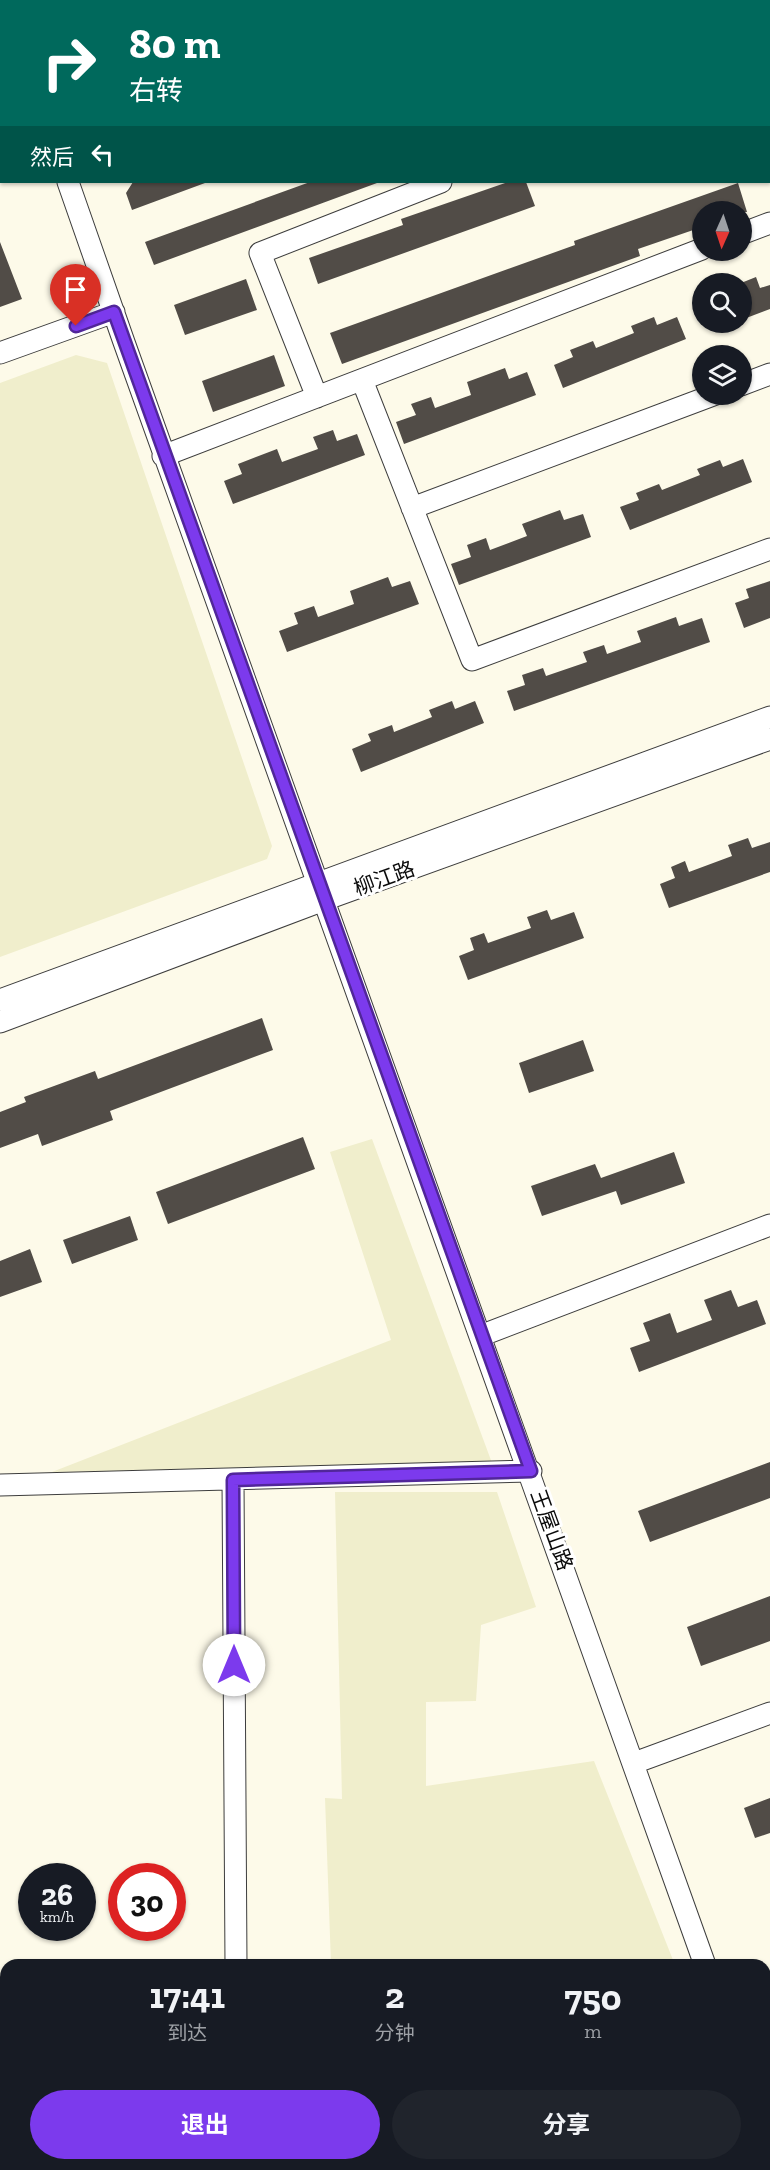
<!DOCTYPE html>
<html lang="zh">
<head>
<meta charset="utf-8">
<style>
	body { margin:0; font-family:"Zilla Slab","Noto Sans SC",serif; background:#20242c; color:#f1f3f6; height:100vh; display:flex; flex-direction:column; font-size:22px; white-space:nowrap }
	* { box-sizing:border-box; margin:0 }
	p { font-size:20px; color:#9ea1a6 }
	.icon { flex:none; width:33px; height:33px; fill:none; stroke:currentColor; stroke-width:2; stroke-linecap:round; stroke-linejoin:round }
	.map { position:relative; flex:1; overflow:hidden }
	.side { position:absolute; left:0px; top:1959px; width:771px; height:212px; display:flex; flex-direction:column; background:#171b24; border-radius:18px 18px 0 0; box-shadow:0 2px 4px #0004 }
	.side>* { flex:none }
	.guide { position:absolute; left:0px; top:0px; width:771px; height:183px; box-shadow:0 2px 4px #0004; background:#00695c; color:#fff; overflow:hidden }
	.needle { width:39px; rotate:183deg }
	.fabs { position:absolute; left:692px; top:201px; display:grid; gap:12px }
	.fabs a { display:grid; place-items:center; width:60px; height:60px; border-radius:50%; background:#171b24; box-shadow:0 2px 4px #0004; font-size:30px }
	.speed { position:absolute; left:18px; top:1863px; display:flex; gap:12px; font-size:30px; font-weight:700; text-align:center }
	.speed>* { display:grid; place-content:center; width:78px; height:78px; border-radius:50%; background:#171b24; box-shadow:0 2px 4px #0004; line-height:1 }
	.speed small { font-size:15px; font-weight:400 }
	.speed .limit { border:9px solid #d22; background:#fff; color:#111 }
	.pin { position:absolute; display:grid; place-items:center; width:51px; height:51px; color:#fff; margin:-62px -26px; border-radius:50% 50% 50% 0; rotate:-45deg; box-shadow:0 0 6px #0007 }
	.pin .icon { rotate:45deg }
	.me { position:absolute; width:66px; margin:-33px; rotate:0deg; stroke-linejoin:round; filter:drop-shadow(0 0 4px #0008) }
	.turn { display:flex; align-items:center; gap:21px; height:126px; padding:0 30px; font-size:27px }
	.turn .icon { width:78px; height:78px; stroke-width:2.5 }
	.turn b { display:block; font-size:42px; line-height:51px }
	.then { display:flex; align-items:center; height:57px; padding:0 30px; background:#0003; gap:12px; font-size:22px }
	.eta { display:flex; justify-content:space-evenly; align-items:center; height:102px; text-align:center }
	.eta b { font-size:36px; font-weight:700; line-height:42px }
	.primary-button { display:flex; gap:12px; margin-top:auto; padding:12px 30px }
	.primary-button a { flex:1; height:69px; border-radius:36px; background:#7c3aed; color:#fff; font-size:24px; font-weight:700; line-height:69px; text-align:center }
	.primary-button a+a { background:#20242c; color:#f1f3f6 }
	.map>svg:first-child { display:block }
</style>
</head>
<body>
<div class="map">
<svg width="770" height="2170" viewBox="0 0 770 2170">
	<rect width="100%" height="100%" fill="#fdfae9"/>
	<path fill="#e8dee9" d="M43,0h471l-4,2z"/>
	<path fill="#f0eecc" d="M76,355l31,8 165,483 -5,13 -267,98v-574z
		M372,1139l120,324 -20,4 -420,5 339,-132 -61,-188z
		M335,1492h162l39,115 -55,18 -5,76 -50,1v84l168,-25 81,204h-354l10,-1 -6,-166 17,1z
		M147,2165v-1l66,1v5h-66z
		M256,2165h36v5h-36z"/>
	<path fill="#b0d397" d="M765,2097l5,12v61h-476v-6h471z"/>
	<path fill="#514c47" d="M133,182h72v1l-73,27 -6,-17z
		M310,182l67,1 -223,82 -9,-23z
		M508,182h18l9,24 -217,78 -9,-26 94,-33 -2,-6z
		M738,183l9,29h-45v15l-64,22 2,7 -298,108 -12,-31 245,-88 -1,-4z
		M0,242l22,57 -22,8z
		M756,277l4,11 10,-3v24l-29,11v-37z
		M246,279l11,31 -72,25 -11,-30z
		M654,317l3,8 20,-8 9,22 -123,49 -9,-23 19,-8 -3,-7 23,-9 3,7 38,-15 -3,-7z
		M274,355l11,31 -72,26 -11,-31z
		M505,368l4,11 18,-7 9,23 -132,49 -8,-22 20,-7 -5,-11 20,-7 4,11 36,-13 -4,-13z
		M333,430l4,11 20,-7 8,21 -132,49 -9,-23 18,-7 -4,-10 39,-15 5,13 36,-13 -5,-12z
		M743,459l9,23 -122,48 -10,-23 19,-7 -3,-7 23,-9 3,6 38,-15 -3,-6 23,-9 3,7z
		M560,510l4,10 19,-6 8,23 -132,48 -8,-21 20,-7 -4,-12 19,-7 4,12 37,-14 -5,-12z
		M388,577l4,10 18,-6 9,23 -132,48 -8,-21 19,-7 -4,-11 20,-7 4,11 36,-13 -4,-13z
		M770,581v37l-26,10 -9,-25 14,-5 -3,-9z
		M676,617l3,9 23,-8 8,24 -196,69 -7,-20 18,-6 -3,-10 21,-7 3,8 41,-14 -4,-10 21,-7 3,9 34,-12 -4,-11z
		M452,701l3,8 20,-8 9,22 -123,49 -9,-23 19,-8 -3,-7 24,-9 2,7 38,-15 -3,-7z
		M748,838l4,10 18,-6v30l-101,36 -9,-24 15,-6 -4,-11 14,-6 4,11 43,-16 -4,-11z
		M547,910l4,10 23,-8 10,26 -116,42 -9,-24 15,-6 -4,-12 14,-5 4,10 43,-15 -4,-11z
		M262,1018l11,32 -163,61 3,9 -71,26 -4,-12 -38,14v-36l26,-10 -2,-5 71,-26 3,8z
		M583,1040l11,31 -65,22 -10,-30z
		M303,1137l12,32 -147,55 -12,-32z
		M674,1152l11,31 -64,22 -5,-14 -74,25 -11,-30 64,-22 6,14z
		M130,1216l8,24 -66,24 -9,-24z
		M30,1249l12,33 -42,15v-36z
		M731,1290l7,17 19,-7 9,24 -127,48 -9,-24 20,-7 -7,-18 27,-10 7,20 35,-13 -8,-20z
		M770,1462v36l-120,44 -12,-31z
		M770,1596v45l-69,25 -14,-39z
		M770,1798v35l-15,5 -11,-30z"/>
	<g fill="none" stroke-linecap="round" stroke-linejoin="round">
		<defs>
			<path id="minor" d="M5,0l1,2
				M68,182c207,596 428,1187 637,1783
				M741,234l29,-11
				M0,353l114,-41
				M362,380l110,280 298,-111
				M741,385l29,-11
				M317,397l-57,-144 181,-71
				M163,456l539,-207
				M412,508l304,-114
				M0,1000l770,-283
				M0,1022l324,-122 446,-161
				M480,1336l290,-111
				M233,1480l3,485
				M0,1485l531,-14
				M634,1763l136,-50
				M0,2089h6"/>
		</defs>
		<use href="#minor" stroke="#3d3d3d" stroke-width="23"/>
		<use href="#minor" stroke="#fff" stroke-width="21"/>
	</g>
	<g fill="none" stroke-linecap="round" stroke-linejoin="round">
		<defs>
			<path id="route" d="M76,326l38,-14 417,1159 -298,9 1,185"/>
		</defs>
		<use href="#route" stroke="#51269a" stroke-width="15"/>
		<use href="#route" stroke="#7c3aed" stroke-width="10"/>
	</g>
	<g text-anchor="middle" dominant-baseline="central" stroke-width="6" stroke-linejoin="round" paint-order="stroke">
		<g font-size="21" fill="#0a0a0a" stroke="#fff">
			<text transform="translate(384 878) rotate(-20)">柳江路</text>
			<text transform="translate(552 1530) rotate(70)">王屋山路</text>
		</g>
	</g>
</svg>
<div class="fabs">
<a><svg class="needle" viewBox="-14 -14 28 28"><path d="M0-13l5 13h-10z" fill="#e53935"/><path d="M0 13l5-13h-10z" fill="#9ea1a6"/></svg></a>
<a><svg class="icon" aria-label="search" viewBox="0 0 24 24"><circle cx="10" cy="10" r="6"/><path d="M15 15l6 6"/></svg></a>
<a><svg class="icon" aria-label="layers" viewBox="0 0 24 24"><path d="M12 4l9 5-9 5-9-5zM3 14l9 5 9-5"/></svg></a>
</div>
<div class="speed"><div>26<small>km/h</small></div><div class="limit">30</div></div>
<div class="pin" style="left:76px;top:326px;background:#d93025"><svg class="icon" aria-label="arrive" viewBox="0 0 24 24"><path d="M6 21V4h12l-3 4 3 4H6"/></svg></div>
<svg class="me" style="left:234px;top:1665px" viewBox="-20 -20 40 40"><circle r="19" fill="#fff"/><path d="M0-13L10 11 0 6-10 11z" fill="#7c3aed"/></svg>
<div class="guide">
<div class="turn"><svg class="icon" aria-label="right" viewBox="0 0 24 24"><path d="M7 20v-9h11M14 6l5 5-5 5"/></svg><div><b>80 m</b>右转</div></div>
<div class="then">然后<svg class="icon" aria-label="left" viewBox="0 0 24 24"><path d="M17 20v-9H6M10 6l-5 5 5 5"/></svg></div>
</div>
<section class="side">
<div class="eta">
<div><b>17:41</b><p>到达</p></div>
<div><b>2</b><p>分钟</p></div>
<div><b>750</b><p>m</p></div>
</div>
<div class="primary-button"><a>退出</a><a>分享</a></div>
</section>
</div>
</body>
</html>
